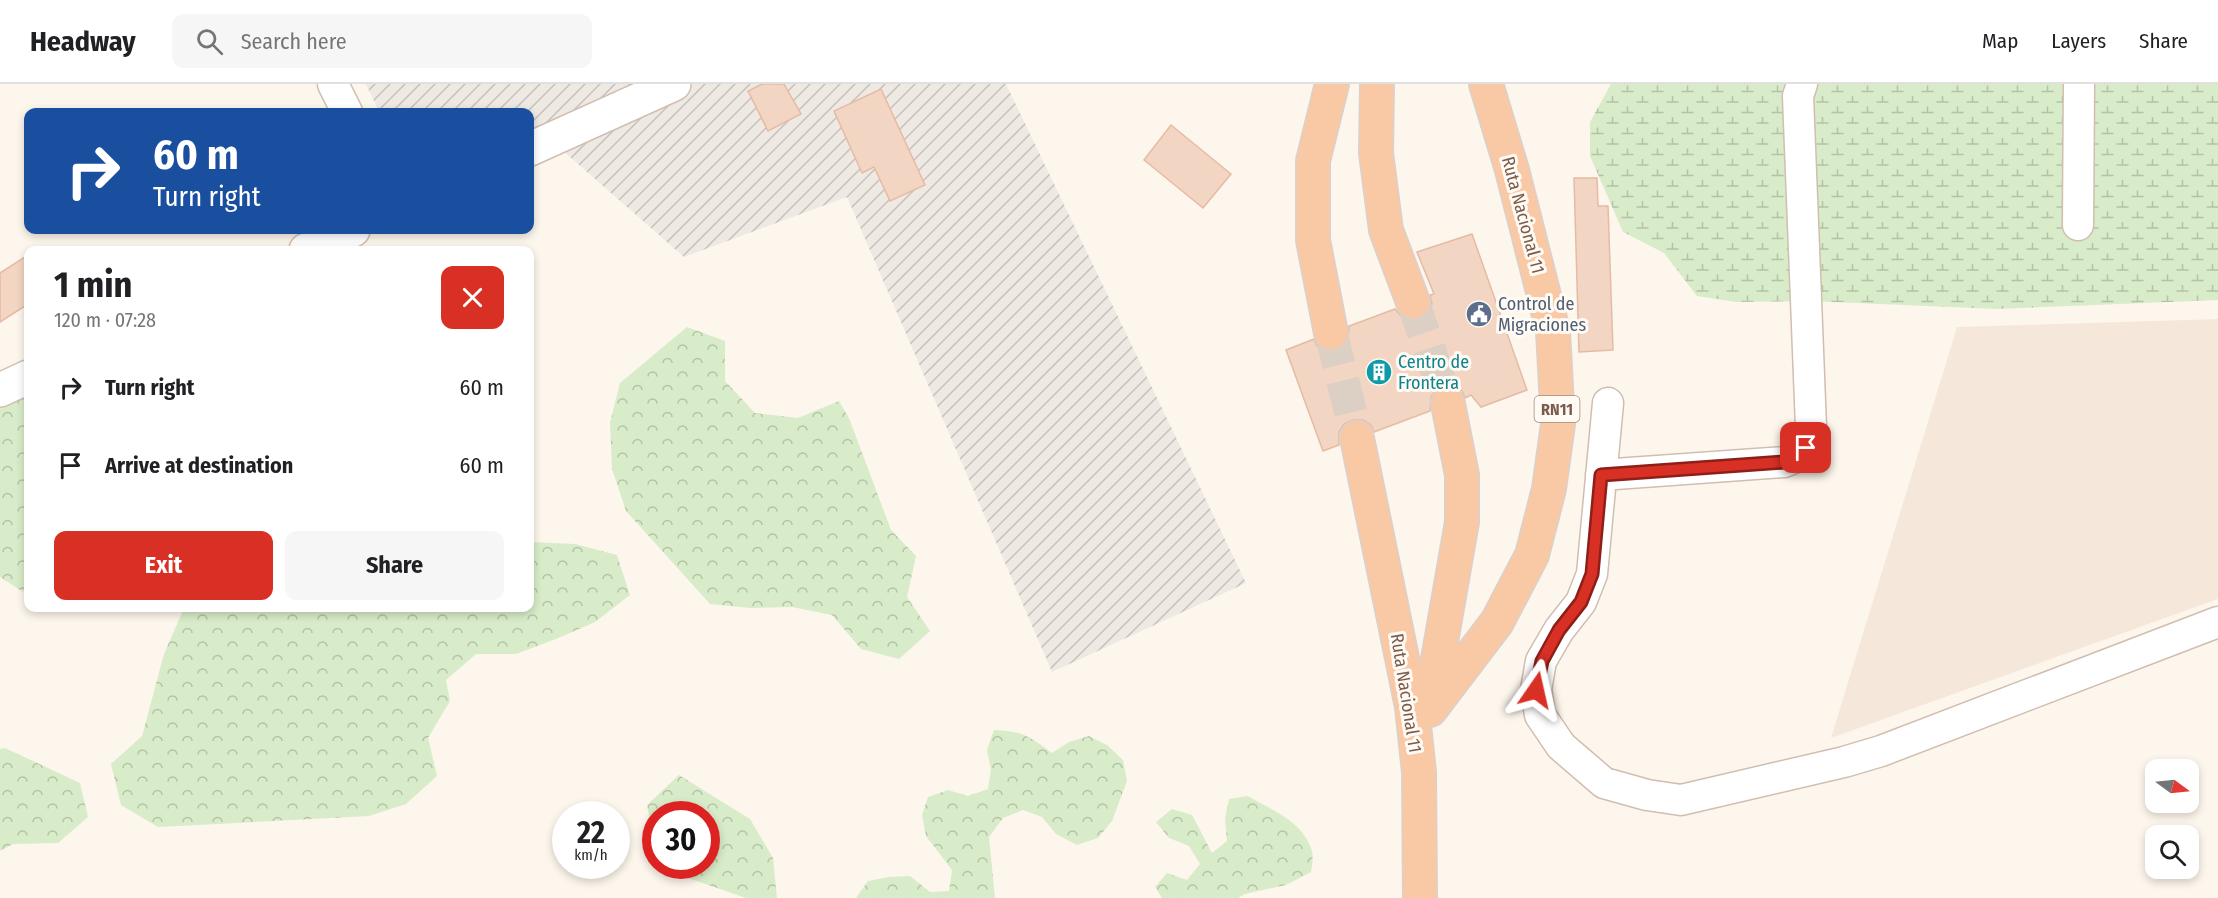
<!DOCTYPE html>
<html lang="en">
<head>
<meta charset="utf-8">
<style>
	body { margin:0; font-family:"Fira Sans Condensed",sans-serif; background:#f6f6f6; color:#202124; height:100vh; display:flex; flex-direction:column; font-size:22px; white-space:nowrap }
	* { box-sizing:border-box; margin:0 }
	p { font-size:20px; color:#757577 }
	.icon { flex:none; width:33px; height:33px; fill:none; stroke:currentColor; stroke-width:2; stroke-linecap:round; stroke-linejoin:round }
	.map { position:relative; flex:1; overflow:hidden }
	.panel { position:absolute; left:24px; top:162px; width:510px; height:366px; display:flex; flex-direction:column; background:#fff; border-radius:12px; box-shadow:0 3px 9px #0003 }
	.panel>* { flex:none }
	.top-card { position:absolute; left:24px; top:24px; width:510px; height:126px; border-radius:12px; box-shadow:0 3px 9px #0003; background:#1a4fa0; color:#fff; overflow:hidden }
	.needle { width:39px; rotate:105deg }
	.controls { position:absolute; left:2145px; top:675px; display:grid; gap:12px }
	.controls a { display:grid; place-items:center; width:54px; height:54px; border-radius:12px; background:#fff; box-shadow:0 3px 9px #0003; font-size:30px }
	.speed { position:absolute; left:552px; top:717px; display:flex; gap:12px; font-size:30px; font-weight:700; text-align:center }
	.speed>* { display:grid; place-content:center; width:78px; height:78px; border-radius:50%; background:#fff; box-shadow:0 3px 9px #0003; line-height:1 }
	.speed small { font-size:15px; font-weight:400 }
	.speed .limit { border:9px solid #d22; background:#fff; color:#111 }
	.pin { position:absolute; display:grid; place-items:center; width:51px; height:51px; color:#fff; margin:-26px; border-radius:12px; box-shadow:0 3px 9px #0006 }
	.me { position:absolute; width:66px; margin:-33px; rotate:11deg; stroke-linejoin:round; filter:drop-shadow(0 0 4px #0008) }
	.turn { display:flex; align-items:center; gap:21px; height:126px; padding:0 30px; font-size:27px }
	.turn .icon { width:78px; height:78px; stroke-width:2.5 }
	.turn b { display:block; font-size:42px; line-height:51px }
	.round { display:grid; place-items:center; flex:none; width:63px; height:63px; border-radius:12px; background:#f6f6f6 }
	.overview { display:flex; align-items:center; justify-content:space-between; height:102px; padding:0 30px }
	h1 { font-size:36px; font-weight:700; line-height:45px }
	.primary-button { display:flex; gap:12px; margin-top:auto; padding:12px 30px }
	.primary-button a { flex:1; height:69px; border-radius:12px; background:#d93025; color:#fff; font-size:24px; font-weight:700; line-height:69px; text-align:center }
	.primary-button a+a { background:#f6f6f6; color:#202124 }
	ul { padding:0; list-style:none }
	li { display:flex; align-items:center; gap:18px; height:78px; padding:0 30px }
	li div { flex:1 }
	li b { display:block; font-size:22px }
	li em { font-style:normal }
	header { display:flex; align-items:center; gap:36px; box-sizing:border-box; height:84px; padding:0 30px; background:#fff; border-bottom:2px solid #e0e0e0 }
	header strong { font-size:28px }
	nav { display:flex; gap:33px; margin-inline-start:auto; font-size:21px }
	.search { width:420px; height:54px; background:#f6f6f6; display:flex; align-items:center; gap:15px; box-sizing:border-box; padding:0 21px; border-radius:12px; color:#757577; font-size:22px }
	.map>svg:first-child { display:block }
</style>
</head>
<body>
<header>
<strong>Headway</strong>
<div class="search"><svg class="icon" aria-label="search" viewBox="0 0 24 24"><circle cx="10" cy="10" r="6"/><path d="M15 15l6 6"/></svg>Search here</div>
<nav><a>Map</a><a>Layers</a><a>Share</a></nav>
</header>
<div class="map">
<svg width="2218" height="814" viewBox="0 0 2218 814">
	<defs>
		<pattern id="industrial-furrows" width="10" height="10" patternUnits="userSpaceOnUse" patternTransform="scale(1.5)"><rect width="10" height="10" fill="#efe9e4"/><path d="M-1 1l2-2M0 10L10 0M9 11l2-2" fill="none" stroke="#c7c0bb"/></pattern>
		<pattern id="forest-crowns" width="20" height="18" patternUnits="userSpaceOnUse" patternTransform="scale(1.5)"><rect width="20" height="18" fill="#d8ecc9"/><path d="M2 6a3 3 0 1 1 6 0M12 15a3 3 0 1 1 6 0" fill="none" stroke="#b4c2a5"/></pattern>
		<pattern id="wetland-marsh" width="20" height="14" patternUnits="userSpaceOnUse" patternTransform="scale(1.5)"><rect width="20" height="14" fill="#d8ecc9"/><path d="M1 5h8M5 5V1M11 12h8M15 12V8" fill="none" stroke="#b4c2a5"/></pattern>
	</defs>
	<rect width="100%" height="100%" fill="#fdf6ec"/>
	<path fill="#f5e8da" d="M2218,235v280l-387,139 126,-411z"/>
	<path fill="url(#industrial-furrows)" d="M366,0h640l240,499 -194,89 -205,-475 -163,60 -146,-128 -8,3v-20h-151z"/>
	<path fill="url(#forest-crowns)" d="M687,243l38,14v40l30,32 43,5 41,-17 10,17 42,112 25,26 -9,41 23,34 -31,28 -38,-10 -29,-34 -40,-8 -41,1 -41,-4 -84,-93 -14,-42 -2,-46 10,-40z
		M28,314v185l-5,9 -23,-15v-172z
		M530,458l45,2 42,11 13,40 -35,27 -39,17 -40,15h-40l-30,26 4,21 -22,37 9,38 -31,28 -37,12 -211,11 -37,-22 -10,-41 31,-28 22,-82 20,-46h346z
		M994,646c29,1 36,7 58,23l17,-11 20,-6 18,9 16,15 4,21 -15,40 -14,17 -21,7 -21,-11 -14,-17 -19,-7 -20,8 -14,19 6,61h-139l12,-17 21,-4 21,-1 20,16 19,-1 3,-21 -26,-34 -4,-21 6,-18 20,-7 20,6 20,-7 3,-19 -4,-20z
		M5,664l75,35 8,34 -30,26 -45,1 -13,7v-102z
		M679,691l71,44 23,39 4,40h-31l-61,-21 -11,-11h32v-52h-50l-1,33 -8,-42z
		M1248,712c23,14 53,24 63,52 3,7 1,17 0,24l-25,13 -41,9 -7,4h-76l-7,-11 12,-14 20,7 13,-16 -11,-18 -20,-8 -13,-16 16,-13 20,6 20,38 15,-12 -2,-23 4,-19z"/>
	<path fill="url(#wetland-marsh)" d="M1611,0h607v216l-221,9 -187,-8 -74,1 -39,-6 -33,-43 -41,-21 -33,-76v-34z"/>
	<path fill="#f3d5c3" stroke="#e6bba3" stroke-width="1.5" d="M762,0h22l17,30 -33,17 -20,-40z
		M881,5l44,96 -35,16 -16,-34 -12,6 -28,-62z
		M1171,41l60,49 -28,34 -59,-48z
		M1574,94h23l1,28h10l5,144 -34,2z
		M1472,150l55,156 -46,17 -10,-12 -6,3 -3,-7 -7,-4 -11,-1 -8,4 -5,7 -1,14 -56,21 -3,-7 -8,-5h-10l-9,4 -5,8v13l-16,6 -37,-101 28,-11 3,7 7,4 11,1 9,-4 4,-7 1,-14 46,-17 6,7 8,4 11,-1 8,-6 4,-9 -2,-9 4,-1 -17,-42z
		M28,171v49l-28,18v-49z"/>
	<g fill="none" stroke-linecap="round" stroke-linejoin="round">
		<path stroke="#dcd0c4" stroke-width="33" stroke-dasharray="33 16" stroke-linecap="butt" d="M1413,218l35,102
			M1331,249l26,105"/>
		<defs>
			<path id="minor" d="M333,0l14,28
				M2078,141l1,-141
				M1608,319l-16,171 -11,28 -22,28 -18,31 -5,29 4,25 21,31 43,37 43,12 34,5 163,-38 37,-11 337,-129
				M1601,391l183,-13c21,-7 22,-15 27,-35l-13,-331 4,-12"/>
			<path id="tertiary" d="M530,65l144,-65
				M306,166l47,-20
				M0,306l28,-13"/>
			<path id="trunk" d="M1377,0l-1,69 10,77 27,72
				M1331,249l-18,-93v-79l19,-77
				M1357,354l55,269 7,65 1,126
				M1430,621l32,-183v-47l-14,-71
				M1430,626l67,-88 35,-67 17,-66 9,-65 -5,-93 -41,-161 -26,-86"/>
		</defs>
		<use href="#minor" stroke="#d1beb0" stroke-width="33"/>
		<use href="#tertiary" stroke="#d1beb0" stroke-width="36"/>
		<use href="#trunk" stroke="#dad1cd" stroke-width="36"/>
		<use href="#minor" stroke="#fff" stroke-width="30"/>
		<use href="#tertiary" stroke="#fff" stroke-width="33"/>
		<use href="#trunk" stroke="#f9c8a4" stroke-width="33"/>
	</g>
	<g fill="none" stroke-linecap="round" stroke-linejoin="round">
		<defs>
			<path id="route" d="M1536,606l6,-29 17,-31 22,-28 11,-28 9,-99 183,-13 11,-3 11,-11"/>
		</defs>
		<use href="#route" stroke="#8d1f18" stroke-width="15"/>
		<use href="#route" stroke="#d93025" stroke-width="10"/>
	</g>
	<defs>
		<symbol id="civic-disc" viewBox="-11 -11 22 22"><circle r="9.5" fill="#5c6f8a" stroke="#fffaf3"/><path d="M-.6-6.5H3V-4.5H.6V-3L4-1V1h2V6H-6V1h2V-1L-.6-3ZM-1.2 2.5V6h2.4V2.5Z" fill="#fff"/></symbol>
		<symbol id="building-disc" viewBox="-11 -11 22 22"><circle r="9.5" fill="#0f9aa8" stroke="#fffaf3"/><path d="M-4-6H4V6H1V3H-1V6H-4ZM-2.5-4.3h1.7v1.8h-1.7ZM.8-4.3h1.7v1.8H.8ZM-2.5-1h1.7V.8h-1.7ZM.8-1h1.7V.8H.8Z" fill="#fff"/></symbol>
	</defs>
	<g fill-rule="evenodd">
		<use href="#civic-disc" x="1464" y="215" width="30" height="30"/>
		<use href="#building-disc" x="1364" y="273" width="30" height="30"/>
	</g>
	<g text-anchor="middle" dominant-baseline="central" stroke-width="6" stroke-linejoin="round" paint-order="stroke">
		<rect fill="#fffaf3" stroke="#a28b7f" stroke-width="1.5" x="1534.5" y="312" width="45" height="26" rx="4.5"/>
		<g font-size="16" font-weight="bold" fill="#7a5c4d">
			<text x="1557" y="325">RN11</text>
		</g>
		<g font-size="18" fill="#7a5c4d" stroke="#fffaf3">
			<text transform="translate(1523 131) rotate(75)">Ruta Nacional 11</text>
			<text transform="translate(1406 609) rotate(81)">Ruta Nacional 11</text>
		</g>
		<g font-size="18" fill="#4e5e75" stroke="#fffaf3" text-anchor="start">
			<text x="1498" y="220">Control de<tspan x="1498" dy="21">Migraciones</tspan></text>
		</g>
		<g font-size="18" fill="#0d838f" stroke="#fffaf3" text-anchor="start">
			<text x="1398" y="278">Centro de<tspan x="1398" dy="21">Frontera</tspan></text>
		</g>
	</g>
</svg>
<div class="controls">
<a><svg class="needle" viewBox="-14 -14 28 28"><path d="M0-13l5 13h-10z" fill="#e53935"/><path d="M0 13l5-13h-10z" fill="#757577"/></svg></a>
<a><svg class="icon" aria-label="search" viewBox="0 0 24 24"><circle cx="10" cy="10" r="6"/><path d="M15 15l6 6"/></svg></a>
</div>
<div class="speed"><div>22<small>km/h</small></div><div class="limit">30</div></div>
<div class="pin" style="left:1806px;top:364px;background:#d93025"><svg class="icon" aria-label="arrive" viewBox="0 0 24 24"><path d="M6 21V4h12l-3 4 3 4H6"/></svg></div>
<svg class="me" style="left:1536px;top:606px" viewBox="-20 -20 40 40"><path d="M0-17L14 15 0 8-14 15z" fill="#d93025" stroke="#fff" stroke-width="4"/></svg>
<div class="top-card">
<div class="turn"><svg class="icon" aria-label="right" viewBox="0 0 24 24"><path d="M7 20v-9h11M14 6l5 5-5 5"/></svg><div><b>60 m</b>Turn right</div></div>
</div>
<section class="panel">
<div class="overview"><div><h1>1 min</h1><p>120 m · 07:28</p></div><a class="round" style="background:#d93025;color:#fff"><svg class="icon" aria-label="close" viewBox="0 0 24 24"><path d="M6 6l12 12M18 6L6 18"/></svg></a></div>
<ul>
<li><svg class="icon" aria-label="right" viewBox="0 0 24 24"><path d="M7 20v-9h11M14 6l5 5-5 5"/></svg><div><b>Turn right</b></div><em>60 m</em></li>
<li><svg class="icon" aria-label="arrive" viewBox="0 0 24 24"><path d="M6 21V4h12l-3 4 3 4H6"/></svg><div><b>Arrive at destination</b></div><em>60 m</em></li>
</ul>
<div class="primary-button"><a>Exit</a><a>Share</a></div>
</section>
</div>
</body>
</html>
